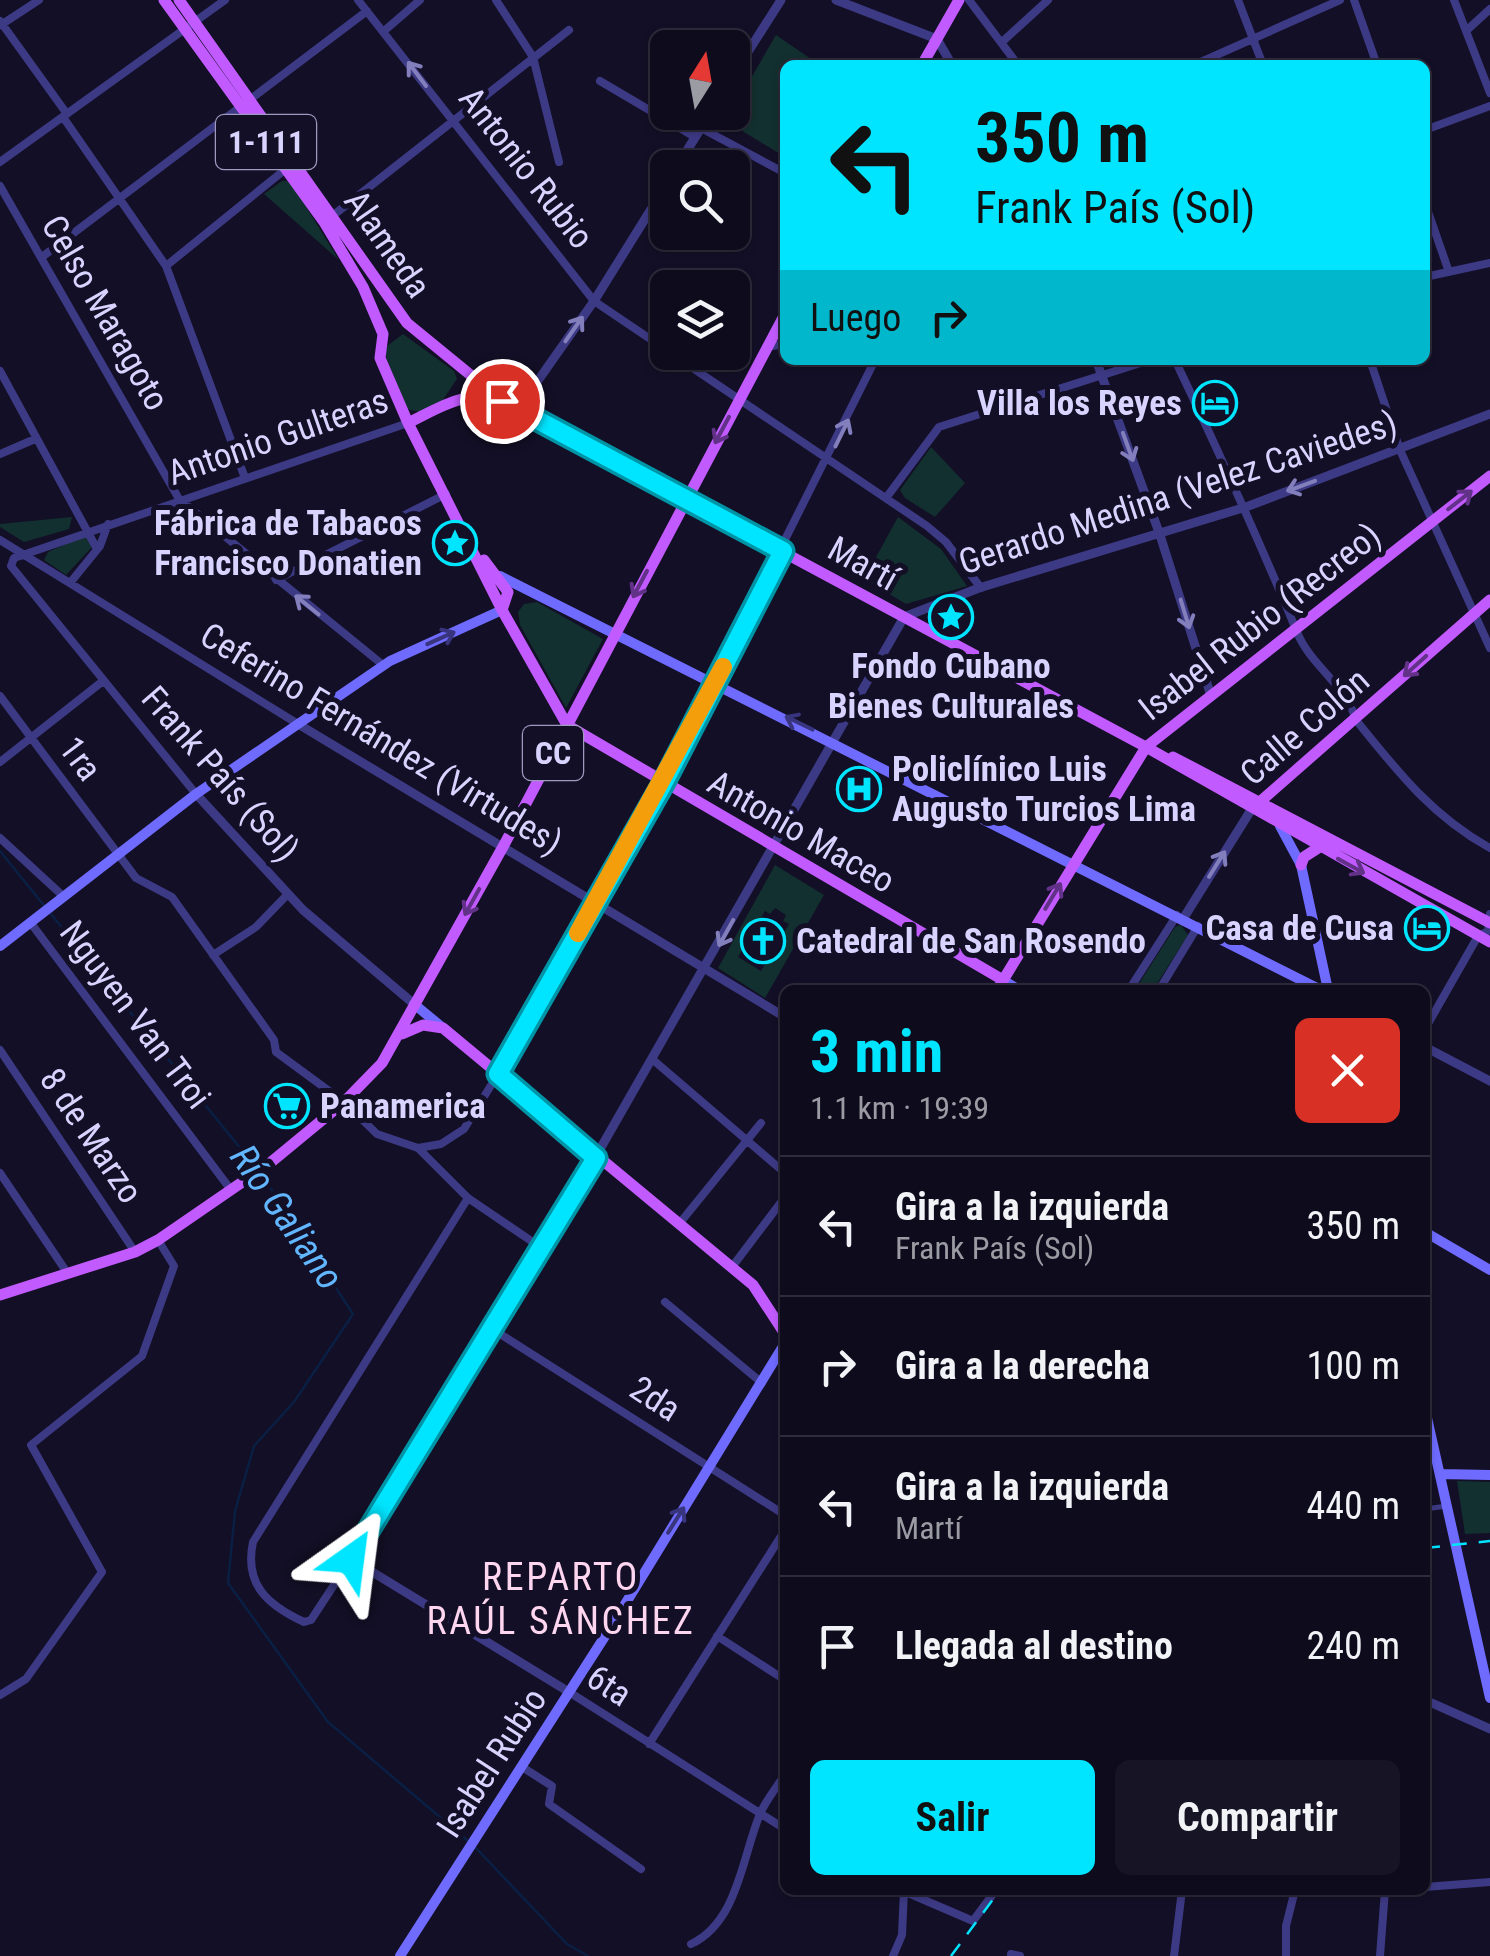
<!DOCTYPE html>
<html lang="es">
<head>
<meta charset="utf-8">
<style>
	body { margin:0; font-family:"Roboto Condensed",sans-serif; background:#171425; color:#f1f3f6; height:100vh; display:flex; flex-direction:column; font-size:38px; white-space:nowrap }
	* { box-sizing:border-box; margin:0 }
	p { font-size:32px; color:#9b9ba3 }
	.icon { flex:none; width:55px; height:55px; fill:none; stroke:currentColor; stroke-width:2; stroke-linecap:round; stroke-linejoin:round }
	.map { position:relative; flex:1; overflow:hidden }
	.details { position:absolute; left:780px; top:985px; width:650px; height:910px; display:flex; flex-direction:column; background:#0e0b1c; border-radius:15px; box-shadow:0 2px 8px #0004,0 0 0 2px #2e2b3b }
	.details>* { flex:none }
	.guide { position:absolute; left:780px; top:60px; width:650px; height:305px; border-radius:15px; box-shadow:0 2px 8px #0004,0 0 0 2px #2e2b3b; background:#00e5ff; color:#111; overflow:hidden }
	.needle { width:65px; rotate:11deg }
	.tools { position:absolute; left:650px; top:30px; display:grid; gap:20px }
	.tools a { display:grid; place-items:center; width:100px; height:100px; border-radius:15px; background:#0e0b1c; box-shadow:0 2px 8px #0004,0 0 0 2px #2e2b3b; font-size:50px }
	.pin { position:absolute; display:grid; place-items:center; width:85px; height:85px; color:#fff; margin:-42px; border:5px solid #fff; border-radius:50%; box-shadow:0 2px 10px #0007 }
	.me { position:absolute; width:110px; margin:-55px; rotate:31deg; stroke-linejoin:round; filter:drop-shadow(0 0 8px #0008) }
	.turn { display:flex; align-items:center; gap:35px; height:210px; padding:0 30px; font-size:45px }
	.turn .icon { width:130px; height:130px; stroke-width:2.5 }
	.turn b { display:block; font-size:70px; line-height:85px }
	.then { display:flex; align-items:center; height:95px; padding:0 30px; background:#0003; gap:20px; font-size:38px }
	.round { display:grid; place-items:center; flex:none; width:105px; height:105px; border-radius:15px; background:#171425 }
	.overview { display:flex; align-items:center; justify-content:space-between; height:170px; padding:0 30px }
	h1 { font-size:60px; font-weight:700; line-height:75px; color:#00e5ff }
	.primary-button { display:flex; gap:20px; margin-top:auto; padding:20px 30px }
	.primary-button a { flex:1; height:115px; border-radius:15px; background:#00e5ff; color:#111; font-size:40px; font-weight:700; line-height:115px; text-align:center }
	.primary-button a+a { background:#171425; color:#f1f3f6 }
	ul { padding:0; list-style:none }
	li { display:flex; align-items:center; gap:30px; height:140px; padding:0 30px; border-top:2px solid #2e2b3b }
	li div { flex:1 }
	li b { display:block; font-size:38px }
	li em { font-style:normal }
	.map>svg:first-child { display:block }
</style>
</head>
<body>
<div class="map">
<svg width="1490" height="1956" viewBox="0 0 1490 1956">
	<rect width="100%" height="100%" fill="#130f26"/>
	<path fill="#12302f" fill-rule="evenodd" d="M776,35l38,26 -1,4h-28v92l-59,-36z
		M282,181h8l49,79 -75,-66z
		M403,334l51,37 3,8 -15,22 -22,11 -13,-3 -24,-60z
		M931,447l34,36 -30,34 -30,-19 -5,-8z
		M72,517l-3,12 -45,13 -24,-15v-3z
		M898,517l43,32 26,37 -61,18 -42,-25z
		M86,535l6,12 -26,28 -22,-15 4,-8z
		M537,602l66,37 -37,69 -46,-83 -2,-13 6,-8z
		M775,865l49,30 -59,103 -47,-30zM775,908l11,7 -3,6 6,3 -28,47 -23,-14 27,-46 5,3z
		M1181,925l7,10 -35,55h-18l40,-63z
		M1457,1481l33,1v51l-25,1z"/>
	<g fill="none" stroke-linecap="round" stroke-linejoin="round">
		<path stroke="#0a1f44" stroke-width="2.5" d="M0,851l46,57
			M51,914l206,255
			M262,1175l91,139 -59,88 -40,44 -19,65 -7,72 100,139 140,119
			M474,1846l93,98 21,12"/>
		<path stroke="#3d3a85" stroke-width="5" d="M1425,1509l22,-3"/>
		<path stroke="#3d3a85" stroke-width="8" d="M358,0l236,301 74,50
			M496,0l37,57 26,105
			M969,0l49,65
			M1238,0l25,65
			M1354,0l23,65
			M1454,0l36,93
			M0,21l67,93
			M1,25l38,-25
			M384,31l36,-31
			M1466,31l24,-22
			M1002,42l46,-42
			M1194,65l146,-65
			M600,81l95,56
			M63,117l103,149 79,212
			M701,128l84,45
			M1425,130l65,-24
			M0,162l225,-162
			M0,186l179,313 204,166
			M1425,203l24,69
			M331,217l238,-187
			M42,257l325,-246
			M166,266l121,-98
			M1425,277l65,-14
			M766,347l19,-3
			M669,352l258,174 19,16 35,46
			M1175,360c43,90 84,180 122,272 13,33 49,53 59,88 41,51 76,96 134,128
			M1370,360l30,90 90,198
			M0,371l97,178
			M0,454l35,-15
			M886,498l53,-71 211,-67
			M0,540l298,184
			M276,580l170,-86
			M70,583l30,-37 8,-22
			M0,696l136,182 36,19 102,143 2,12 68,50 33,32 41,14 50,50 75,51
			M0,762l103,-81
			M196,794l-185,-228 3,-8 394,-135
			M0,838l63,58
			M30,922l201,268
			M213,955l43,-28 32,-33
			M1129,990l48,-75
			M1159,990l39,-64
			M1425,1029l53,-93 10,-5 2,-17
			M0,1050l135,202
			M652,1059l133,114
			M418,1148l23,-4 23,-15 34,-55 165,-291 212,-423
			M0,1173l68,101
			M679,1224l82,-101
			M732,1267l53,-70
			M665,1302l97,81
			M494,1330l291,185
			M351,1559l-40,61 -7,2c-37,-17 -60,-38 -51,-80l215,-344
			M717,1636l68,44
			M569,1692l216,137
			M0,1695l26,-16 76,-107 -71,-127 111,-89 32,-90 -16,-26
			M649,1744l136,-214
			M522,1767l30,19 -3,18 92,65
			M1425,1887l65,-5
			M901,1890l72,31 23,-31
			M691,1944c47,-22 51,-87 69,-130 6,-14 17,-27 25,-40
			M1011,1954l9,2
			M893,1956l9,-21 2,-45
			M1174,1956l8,-66
			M1286,1956v-30l9,-36
			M1380,1956l5,-66"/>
		<path stroke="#3d3a85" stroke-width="9" d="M836,0l101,39 15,26
			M732,77l49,-77
			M676,168l35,-56
			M1096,360l64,175 50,158
			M518,409l76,-108 74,-119
			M298,724l487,293
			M196,794l107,116 111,94
			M1183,919l68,-109
			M1425,1047l65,34
			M569,1692l-218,-133 192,-310 361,-632 75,-29 267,-81 244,-93
			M1425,1700l65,29"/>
		<path stroke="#6f6bff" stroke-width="10" d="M500,576l821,414
			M1280,826l21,39 27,125
			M0,946l196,-152 194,-133 112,-51
			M1003,980l16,10
			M414,1004l29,24
			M1425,1232l65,38
			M1425,1409l65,289
			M1440,1474l50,1
			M400,1956l216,-337 169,-276"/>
		<path stroke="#c25bff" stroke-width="11" d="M164,0l160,222 39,65 20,47 -3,24 28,65 94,187 65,115 436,255
			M179,0l228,323 88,72
			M922,65l37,-65
			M408,423c33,-16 57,-34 94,-22l644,346 344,195
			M484,560l24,32 -6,18
			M1173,757l317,166
			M1254,807l236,-207
			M1301,865l3,-8 14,-9
			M997,990l149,-243 344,-271
			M402,1034l21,-9 20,3 310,257 32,49
			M0,1295l135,-43 23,-12 112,-77 74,-61 38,-39 122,-218 281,-531"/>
		<path stroke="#00e5ff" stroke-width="2.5" stroke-dasharray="15 12" stroke-linecap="butt" d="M1425,1548l65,-7
			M951,1956l49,-66"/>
	</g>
	<defs><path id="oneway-shaft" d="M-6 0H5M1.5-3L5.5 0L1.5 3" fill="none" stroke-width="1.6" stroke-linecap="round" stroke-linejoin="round" transform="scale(2.5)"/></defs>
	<g stroke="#837fbc">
		<use href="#oneway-shaft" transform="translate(417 74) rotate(-127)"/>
		<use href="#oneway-shaft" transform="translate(574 329) rotate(-55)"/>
		<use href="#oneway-shaft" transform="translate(842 433) rotate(-64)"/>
		<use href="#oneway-shaft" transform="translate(1128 447) rotate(70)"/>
		<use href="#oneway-shaft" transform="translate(1301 486) rotate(160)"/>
		<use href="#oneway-shaft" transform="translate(307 605) rotate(-141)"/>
		<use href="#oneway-shaft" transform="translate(1185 614) rotate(73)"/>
		<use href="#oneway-shaft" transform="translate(1217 864) rotate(-58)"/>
		<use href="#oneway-shaft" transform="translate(726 933) rotate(119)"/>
	</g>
	<g stroke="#623188">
		<use href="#oneway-shaft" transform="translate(722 430) rotate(118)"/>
		<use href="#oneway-shaft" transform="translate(1460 500) rotate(-38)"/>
		<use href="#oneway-shaft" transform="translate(640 584) rotate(118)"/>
		<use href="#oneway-shaft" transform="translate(1415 666) rotate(138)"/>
		<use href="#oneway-shaft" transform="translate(1351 866) rotate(29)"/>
		<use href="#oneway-shaft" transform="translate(1053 896) rotate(-59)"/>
		<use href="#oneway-shaft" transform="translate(472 902) rotate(119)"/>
	</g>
	<g stroke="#38347d">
		<use href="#oneway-shaft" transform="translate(441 638) rotate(-24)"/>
		<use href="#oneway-shaft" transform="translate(799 723) rotate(-154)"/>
		<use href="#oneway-shaft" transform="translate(676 1520) rotate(-58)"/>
	</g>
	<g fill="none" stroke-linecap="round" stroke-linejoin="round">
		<defs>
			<path id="route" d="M351,1559l245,-401 -98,-84 165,-290 120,-233 -281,-150"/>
		</defs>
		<use href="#route" stroke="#0095a6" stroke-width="25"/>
		<use href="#route" stroke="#00e5ff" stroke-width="18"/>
		<path stroke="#f59e0b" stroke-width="18" d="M578,933l145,-266"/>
	</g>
	<defs>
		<symbol id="hotel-ring" viewBox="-11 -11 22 22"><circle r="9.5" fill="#130f26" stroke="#00e5ff" stroke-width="1.5"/><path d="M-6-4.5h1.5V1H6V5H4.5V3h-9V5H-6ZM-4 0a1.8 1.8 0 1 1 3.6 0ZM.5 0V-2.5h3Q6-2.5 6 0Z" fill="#00e5ff"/></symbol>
		<symbol id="sight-ring" viewBox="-11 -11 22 22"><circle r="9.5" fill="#130f26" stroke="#00e5ff" stroke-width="1.5"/><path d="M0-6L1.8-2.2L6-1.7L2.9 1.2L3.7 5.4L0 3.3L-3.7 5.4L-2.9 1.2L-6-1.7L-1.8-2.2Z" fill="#00e5ff"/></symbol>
		<symbol id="hospital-ring" viewBox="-11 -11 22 22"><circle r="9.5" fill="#130f26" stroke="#00e5ff" stroke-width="1.5"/><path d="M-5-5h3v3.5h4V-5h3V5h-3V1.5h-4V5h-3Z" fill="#00e5ff"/></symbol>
		<symbol id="church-ring" viewBox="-11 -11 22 22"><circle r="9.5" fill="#130f26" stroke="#00e5ff" stroke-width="1.5"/><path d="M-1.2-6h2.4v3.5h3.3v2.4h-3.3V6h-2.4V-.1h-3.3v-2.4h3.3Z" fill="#00e5ff"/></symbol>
		<symbol id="supermarket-ring" viewBox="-11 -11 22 22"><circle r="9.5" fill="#130f26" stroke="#00e5ff" stroke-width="1.5"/><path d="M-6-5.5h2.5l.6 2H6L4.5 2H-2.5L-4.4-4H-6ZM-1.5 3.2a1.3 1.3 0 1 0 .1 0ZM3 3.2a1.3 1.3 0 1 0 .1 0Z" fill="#00e5ff"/></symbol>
	</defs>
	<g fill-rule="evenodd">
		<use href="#hotel-ring" x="1190" y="378" width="50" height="50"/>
		<use href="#sight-ring" x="430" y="518" width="50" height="50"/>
		<use href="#sight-ring" x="926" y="592" width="50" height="50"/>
		<use href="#hospital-ring" x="834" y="764" width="50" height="50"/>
		<use href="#hotel-ring" x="1402" y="903" width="50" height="50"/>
		<use href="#church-ring" x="738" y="916" width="50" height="50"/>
		<use href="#supermarket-ring" x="262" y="1081" width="50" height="50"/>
	</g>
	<g text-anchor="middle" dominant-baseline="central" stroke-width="10" stroke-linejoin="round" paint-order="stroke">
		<g fill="#130f26" stroke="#9e99be" stroke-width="2.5">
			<rect x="216" y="115" width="100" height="54" rx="8"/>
			<rect x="523" y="726" width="60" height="54" rx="8"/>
		</g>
		<g font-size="32" font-weight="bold" fill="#d9d4ff">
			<text x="266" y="142">1-111</text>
			<text x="553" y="753">CC</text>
		</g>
		<g font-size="35" fill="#d9d4ff" stroke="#130f26">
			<text transform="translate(526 168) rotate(52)">Antonio Rubio</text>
			<text transform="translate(387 244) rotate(55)">Alameda</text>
			<text transform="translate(105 313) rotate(60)">Celso Maragoto</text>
			<text transform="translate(278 437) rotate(-19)">Antonio Gulteras</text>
			<text transform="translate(1178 493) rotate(-18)">Gerardo Medina (Velez Caviedes)</text>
			<text transform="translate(863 564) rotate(29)">Martí</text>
			<text transform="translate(1260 622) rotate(-38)">Isabel Rubio (Recreo)</text>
			<text transform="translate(1305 727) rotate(-41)">Calle Colón</text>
			<text transform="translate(381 739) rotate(31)">Ceferino Fernández (Virtudes)</text>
			<text transform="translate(80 759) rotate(53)">1ra</text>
			<text transform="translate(220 774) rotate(49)">Frank País (Sol)</text>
			<text transform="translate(801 832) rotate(30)">Antonio Maceo</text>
			<text transform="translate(135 1015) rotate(53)">Nguyen Van Troi</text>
			<text transform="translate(91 1136) rotate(56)">8 de Marzo</text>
			<text transform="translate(655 1399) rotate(33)">2da</text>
			<text transform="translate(609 1686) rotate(33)">6ta</text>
			<text transform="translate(492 1763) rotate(-57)">Isabel Rubio</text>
		</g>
		<g font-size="35" font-weight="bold" fill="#d9d4ff" stroke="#130f26" text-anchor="end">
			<text x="1182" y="403">Villa los Reyes</text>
			<text x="422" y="523">Fábrica de Tabacos<tspan x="422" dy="40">Francisco Donatien</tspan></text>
			<text x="951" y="666" text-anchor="middle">Fondo Cubano<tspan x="951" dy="40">Bienes Culturales</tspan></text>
			<text x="892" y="769" text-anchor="start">Policlínico Luis<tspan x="892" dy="40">Augusto Turcios Lima</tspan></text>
			<text x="1394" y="928">Casa de Cusa</text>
			<text x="796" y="941" text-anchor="start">Catedral de San Rosendo</text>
			<text x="320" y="1106" text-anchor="start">Panamerica</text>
		</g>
		<g font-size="38" font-style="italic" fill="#62b6ff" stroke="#130f26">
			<text transform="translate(287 1217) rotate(55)">Río Galiano</text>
		</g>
		<g font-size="38" letter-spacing="2.5" fill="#ffd6f0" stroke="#130f26">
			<text x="561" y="1577">REPARTO<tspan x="561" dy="44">RAÚL SÁNCHEZ</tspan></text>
		</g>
	</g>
</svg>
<div class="tools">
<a><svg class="needle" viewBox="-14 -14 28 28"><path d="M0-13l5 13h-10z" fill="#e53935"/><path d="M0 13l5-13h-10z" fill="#9b9ba3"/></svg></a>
<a><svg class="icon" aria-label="search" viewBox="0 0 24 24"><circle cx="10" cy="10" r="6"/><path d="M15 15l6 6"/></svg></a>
<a><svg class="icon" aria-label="layers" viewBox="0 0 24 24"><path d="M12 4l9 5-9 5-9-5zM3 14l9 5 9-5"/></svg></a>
</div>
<div class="pin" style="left:502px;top:401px;background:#d93025"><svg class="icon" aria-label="arrive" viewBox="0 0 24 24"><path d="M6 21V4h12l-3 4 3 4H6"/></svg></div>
<svg class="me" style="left:351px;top:1559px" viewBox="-20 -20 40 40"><path d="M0-17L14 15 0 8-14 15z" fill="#00e5ff" stroke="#fff" stroke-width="4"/></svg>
<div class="guide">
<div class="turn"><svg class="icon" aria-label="left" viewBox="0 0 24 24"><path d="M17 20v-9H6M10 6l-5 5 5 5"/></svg><div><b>350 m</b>Frank País (Sol)</div></div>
<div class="then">Luego<svg class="icon" aria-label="right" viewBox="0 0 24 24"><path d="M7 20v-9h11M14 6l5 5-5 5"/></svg></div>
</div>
<section class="details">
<div class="overview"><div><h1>3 min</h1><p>1.1 km · 19:39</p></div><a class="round" style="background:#d93025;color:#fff"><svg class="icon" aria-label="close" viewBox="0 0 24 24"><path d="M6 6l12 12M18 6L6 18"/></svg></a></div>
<ul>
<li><svg class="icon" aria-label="left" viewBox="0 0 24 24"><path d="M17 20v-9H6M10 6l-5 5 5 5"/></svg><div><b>Gira a la izquierda</b><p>Frank País (Sol)</p></div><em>350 m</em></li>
<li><svg class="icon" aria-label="right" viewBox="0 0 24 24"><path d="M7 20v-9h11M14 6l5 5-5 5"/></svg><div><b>Gira a la derecha</b></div><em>100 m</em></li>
<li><svg class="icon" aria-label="left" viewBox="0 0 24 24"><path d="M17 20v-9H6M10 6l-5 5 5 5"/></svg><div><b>Gira a la izquierda</b><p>Martí</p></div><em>440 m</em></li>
<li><svg class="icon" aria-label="arrive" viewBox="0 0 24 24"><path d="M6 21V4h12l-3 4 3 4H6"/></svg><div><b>Llegada al destino</b></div><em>240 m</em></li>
</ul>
<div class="primary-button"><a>Salir</a><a>Compartir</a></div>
</section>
</div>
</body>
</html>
